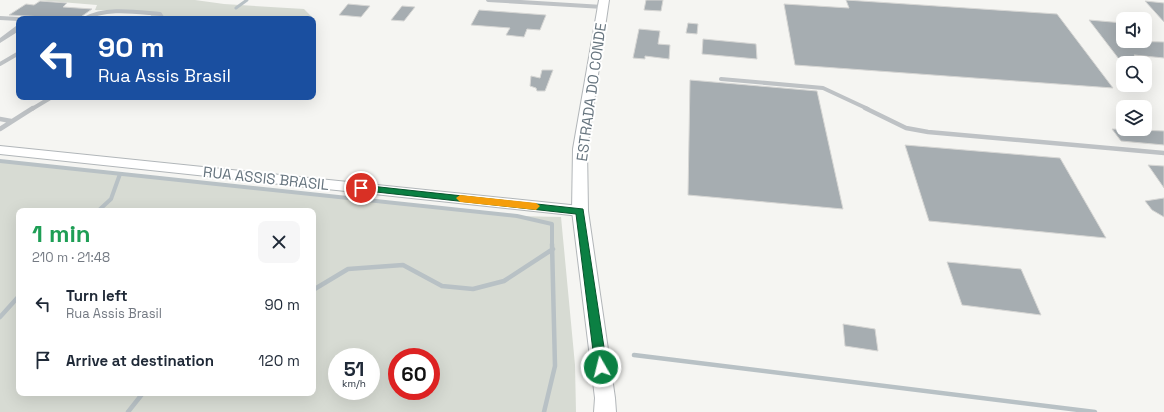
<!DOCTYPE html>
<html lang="en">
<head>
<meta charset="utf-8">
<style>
	body { margin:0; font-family:"Space Grotesk",sans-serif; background:#f6f6f7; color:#1f2937; height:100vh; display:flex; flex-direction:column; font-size:15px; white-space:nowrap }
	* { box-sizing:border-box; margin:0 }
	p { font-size:13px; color:#747a83 }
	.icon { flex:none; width:22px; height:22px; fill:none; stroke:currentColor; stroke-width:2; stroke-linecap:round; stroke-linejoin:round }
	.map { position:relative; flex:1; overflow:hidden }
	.side { position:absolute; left:16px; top:208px; width:300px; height:188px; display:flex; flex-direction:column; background:#fff; border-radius:8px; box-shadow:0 4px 16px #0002 }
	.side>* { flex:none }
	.banner { position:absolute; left:16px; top:16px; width:300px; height:84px; border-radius:8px; box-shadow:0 4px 16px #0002; background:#1a4fa0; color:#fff; overflow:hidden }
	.tools { position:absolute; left:1116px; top:12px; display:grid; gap:8px }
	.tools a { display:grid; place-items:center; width:36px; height:36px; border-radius:8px; background:#fff; box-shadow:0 4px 16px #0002; font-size:20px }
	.speed { position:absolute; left:328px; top:348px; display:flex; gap:8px; font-size:20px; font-weight:700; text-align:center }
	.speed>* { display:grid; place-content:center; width:52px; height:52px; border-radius:50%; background:#fff; box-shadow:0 4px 16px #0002; line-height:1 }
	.speed small { font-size:10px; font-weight:400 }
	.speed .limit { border:6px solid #d22; background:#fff; color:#111 }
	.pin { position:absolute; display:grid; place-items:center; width:34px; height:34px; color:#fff; margin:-17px; border:2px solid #fff; border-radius:50%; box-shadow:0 1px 4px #0007 }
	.me { position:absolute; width:44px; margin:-22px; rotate:352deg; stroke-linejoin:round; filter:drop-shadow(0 0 3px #0008) }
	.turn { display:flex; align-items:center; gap:14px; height:84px; padding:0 16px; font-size:18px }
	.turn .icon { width:52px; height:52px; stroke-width:2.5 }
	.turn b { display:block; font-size:28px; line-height:34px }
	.round { display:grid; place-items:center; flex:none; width:42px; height:42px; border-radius:8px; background:#f6f6f7 }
	.summary { display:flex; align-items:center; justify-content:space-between; height:68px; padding:0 16px }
	h1 { font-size:24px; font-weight:600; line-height:30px; color:#1e9e55 }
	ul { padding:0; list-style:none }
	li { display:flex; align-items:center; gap:12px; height:56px; padding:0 16px }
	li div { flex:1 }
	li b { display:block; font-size:15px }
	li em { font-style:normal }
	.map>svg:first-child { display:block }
</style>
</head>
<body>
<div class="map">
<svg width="1164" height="412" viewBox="0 0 1164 412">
	<rect width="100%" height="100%" fill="#f5f5f2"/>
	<path fill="#d7dbd3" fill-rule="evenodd" d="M36,0h159l29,4 80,5 12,12 -3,2v-4h-161l-2,-7 -55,-2 2,-5z
		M0,161l517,55 44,1 14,148 1,47h-576zM19,211h294v182h-294zM337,357h34v34h-34zM397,357h34v34h-34z"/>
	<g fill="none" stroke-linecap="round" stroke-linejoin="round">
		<path stroke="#b8c1c5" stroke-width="3" d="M236,8l11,-8"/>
		<path stroke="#b8c1c5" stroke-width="4" d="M0,161l517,55 35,8v21
			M98,211l13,-12 9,-25"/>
		<path stroke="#b8c1c5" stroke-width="4.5" d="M313,290l35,-21 55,-4 39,21 31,3 31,-8 49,-32
			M0,317l19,-21
			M634,355l461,57
			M128,412l15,-19
			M544,412l11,-46 -3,-122"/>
	</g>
	<path fill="#a6adb1" stroke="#d6d6d4" d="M646,0h17l-2,11 -17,-1z
		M846,0l211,14 56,74 -318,-23 -11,-61 65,4z
		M40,1l27,2 -4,4 29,2 -14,10 -69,-4 17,-11 8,1z
		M1145,1l19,2v19z
		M348,4l22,2 -9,11 -22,-2z
		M402,6l13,1 -11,14 -13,-1z
		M479,10l67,5 -6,15 -13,-1 -3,8 -18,-2 4,-7 -39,-3z
		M1089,20l34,3v18l41,1v16l-30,-3 7,8h-19z
		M688,23l10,1 -1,10 -11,-1z
		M639,29l21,2 -2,13 12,1 -1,14 -24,-3v3l-12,-1z
		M703,39l53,5 1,15 -55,-5z
		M542,70h11l-8,21h-8l-1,-3 -6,-2 1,-10 9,2z
		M690,80l127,11 26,118 -155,-14z
		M1112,129l52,2v14l-43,-4z
		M905,145l155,13 46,80 -177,-17z
		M1148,165l16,1v22z
		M1164,198v19l-12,-7 -7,-9z
		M947,262l74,7 20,46 -79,-10z
		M843,324l32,5 3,22 -33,-5z"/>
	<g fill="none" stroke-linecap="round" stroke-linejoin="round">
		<defs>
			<path id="secondary" d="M0,146l580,60 5,1 2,4 -2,4 -5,1 -580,-62z"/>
			<path id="primary" d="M599,0h10l-22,149 1,62 27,187 1,14h-22l1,-14 -23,-187 1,-62z"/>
		</defs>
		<use href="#secondary" stroke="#b1b6b9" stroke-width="2"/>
		<use href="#primary" stroke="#b2b6b9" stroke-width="2"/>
		<path stroke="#bec2c5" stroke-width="4" d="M488,0l115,7
			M84,19c23,-12 51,-7 76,-5l3,5
			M0,64l19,-11
			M721,79l102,9 45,21
			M32,109l20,-12"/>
		<path stroke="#bec2c5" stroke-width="4.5" d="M865,108l41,20 22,4 236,21
			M0,119l11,2
			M0,129l33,-21"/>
		<path fill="#bec2c5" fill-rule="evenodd" d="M0,16l19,1 4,2h-4v2l-19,-1z
			M16,26h3v5l-19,12v-5z"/>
		<use href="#secondary" fill="#fff" fill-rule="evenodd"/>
		<use href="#primary" fill="#fff" fill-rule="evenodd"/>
	</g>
	<path fill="#0b8043" stroke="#07532c" d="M361,185l222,24 24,158 -2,4 -4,1 -4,-1 -2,-4 -19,-153 -218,-24 -2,-2z"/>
	<path fill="#f59e0b" d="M460,195l76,8 4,3 -4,4 -76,-8 -4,-4z"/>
	<g text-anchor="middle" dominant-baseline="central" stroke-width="4" stroke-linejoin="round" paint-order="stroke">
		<g font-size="15" fill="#67757f" stroke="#fff">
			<text transform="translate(591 92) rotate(-82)">ESTRADA DO CONDE</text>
			<text transform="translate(266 178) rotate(6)">RUA ASSIS BRASIL</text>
		</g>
	</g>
</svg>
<div class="tools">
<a><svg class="icon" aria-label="sound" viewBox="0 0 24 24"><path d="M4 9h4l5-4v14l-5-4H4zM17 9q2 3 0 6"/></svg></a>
<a><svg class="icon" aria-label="search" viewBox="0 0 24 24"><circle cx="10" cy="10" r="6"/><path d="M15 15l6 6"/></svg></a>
<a><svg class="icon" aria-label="layers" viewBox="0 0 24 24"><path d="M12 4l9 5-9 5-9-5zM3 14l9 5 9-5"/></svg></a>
</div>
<div class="speed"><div>51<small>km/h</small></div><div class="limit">60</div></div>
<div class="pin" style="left:361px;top:188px;background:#d93025"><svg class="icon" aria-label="arrive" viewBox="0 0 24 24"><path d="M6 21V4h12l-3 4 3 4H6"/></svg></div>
<svg class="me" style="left:601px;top:367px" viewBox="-20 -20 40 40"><circle r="17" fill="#0b8043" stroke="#fff" stroke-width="3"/><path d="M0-11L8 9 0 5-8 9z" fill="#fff"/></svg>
<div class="banner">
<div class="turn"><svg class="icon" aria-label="left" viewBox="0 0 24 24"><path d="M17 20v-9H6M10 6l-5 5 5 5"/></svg><div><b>90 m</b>Rua Assis Brasil</div></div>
</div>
<section class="side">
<div class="summary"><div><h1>1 min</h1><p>210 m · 21:48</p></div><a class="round"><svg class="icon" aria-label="close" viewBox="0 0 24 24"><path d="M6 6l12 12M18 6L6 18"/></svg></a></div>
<ul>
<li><svg class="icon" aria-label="left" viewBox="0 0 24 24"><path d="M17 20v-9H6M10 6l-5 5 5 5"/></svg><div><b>Turn left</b><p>Rua Assis Brasil</p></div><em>90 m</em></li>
<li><svg class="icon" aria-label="arrive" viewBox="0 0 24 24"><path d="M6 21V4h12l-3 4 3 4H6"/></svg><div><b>Arrive at destination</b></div><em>120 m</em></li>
</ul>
</section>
</div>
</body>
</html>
